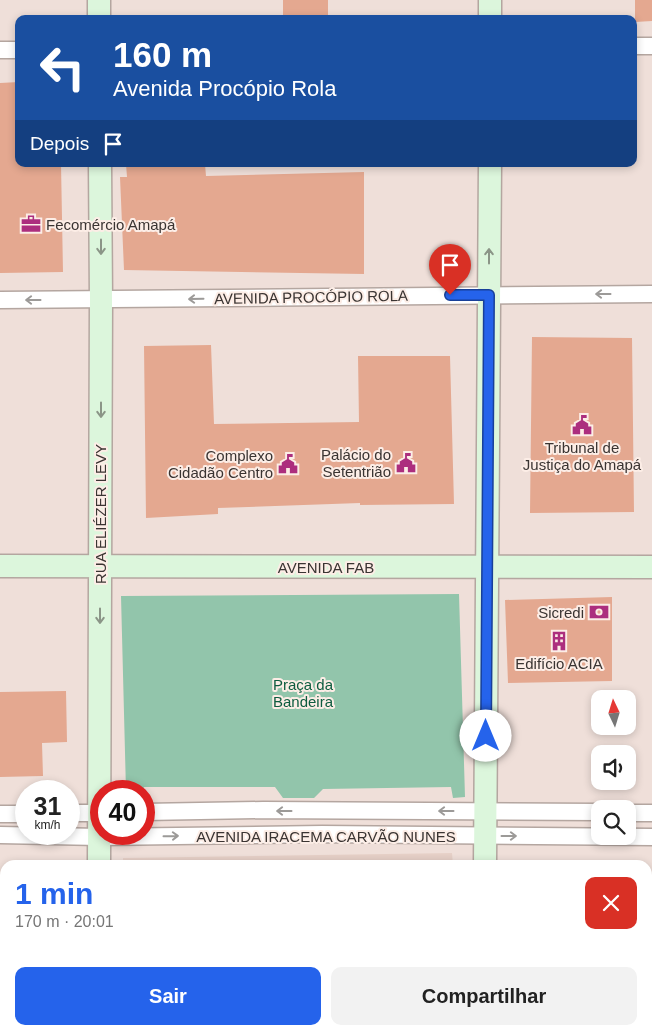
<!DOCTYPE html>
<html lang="pt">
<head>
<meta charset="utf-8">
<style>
	body { margin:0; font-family:Helvetica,sans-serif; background:#f2f2f2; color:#222; height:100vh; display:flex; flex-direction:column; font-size:19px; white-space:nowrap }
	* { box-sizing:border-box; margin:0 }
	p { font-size:16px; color:#767676 }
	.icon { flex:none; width:28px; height:28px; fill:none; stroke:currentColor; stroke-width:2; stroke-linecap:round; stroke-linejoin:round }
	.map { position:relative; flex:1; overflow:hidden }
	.drawer { position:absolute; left:0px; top:860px; width:652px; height:175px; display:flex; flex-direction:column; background:#fff; border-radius:15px 15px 0 0; box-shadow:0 2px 8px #0003 }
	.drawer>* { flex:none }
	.top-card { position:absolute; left:15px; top:15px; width:622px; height:152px; border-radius:10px; box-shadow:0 2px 8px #0003; background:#1a4fa0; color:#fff; overflow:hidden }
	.needle { width:32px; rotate:356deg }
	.fabs { position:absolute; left:591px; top:690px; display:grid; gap:10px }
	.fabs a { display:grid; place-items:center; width:45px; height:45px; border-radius:10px; background:#fff; box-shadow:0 2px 8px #0003; font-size:25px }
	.speed { position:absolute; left:15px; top:780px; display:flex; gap:10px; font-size:25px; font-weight:700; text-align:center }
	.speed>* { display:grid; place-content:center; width:65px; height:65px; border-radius:50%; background:#fff; box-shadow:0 2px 8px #0003; line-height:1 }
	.speed small { font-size:12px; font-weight:400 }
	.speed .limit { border:8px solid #d22; background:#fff; color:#111 }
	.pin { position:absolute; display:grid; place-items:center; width:42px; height:42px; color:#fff; margin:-51px -21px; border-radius:50% 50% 50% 0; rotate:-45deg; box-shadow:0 0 5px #0007 }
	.pin .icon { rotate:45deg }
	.me { position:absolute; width:55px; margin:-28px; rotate:0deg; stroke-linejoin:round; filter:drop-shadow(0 0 4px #0008) }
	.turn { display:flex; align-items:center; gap:18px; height:105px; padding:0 15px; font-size:22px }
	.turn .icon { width:65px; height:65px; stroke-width:2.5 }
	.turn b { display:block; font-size:35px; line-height:42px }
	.then { display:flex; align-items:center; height:48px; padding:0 15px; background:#0003; gap:10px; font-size:19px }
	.round { display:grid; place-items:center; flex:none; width:52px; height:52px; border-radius:10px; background:#f2f2f2 }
	.summary { display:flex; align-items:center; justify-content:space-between; height:85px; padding:0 15px }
	h1 { font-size:30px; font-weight:800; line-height:38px; color:#2563eb }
	.cta { display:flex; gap:10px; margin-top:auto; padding:10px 15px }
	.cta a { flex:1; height:58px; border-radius:10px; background:#2563eb; color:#fff; font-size:20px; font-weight:800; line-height:58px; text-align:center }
	.cta a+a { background:#f2f2f2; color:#222 }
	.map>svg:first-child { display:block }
</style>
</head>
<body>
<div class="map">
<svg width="652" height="1035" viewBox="0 0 652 1035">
	<rect width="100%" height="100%" fill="#efdfd9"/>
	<path fill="#e6d0c7" d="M452,853l1,12h-330v-7z"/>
	<path fill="#92c5ab" d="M459,594l6,203 -12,1 -2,-11 -128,2 -9,9h-31l-8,-11h-131l-1,4h-17l-5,-195z
		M231,1030h86v5h-86z
		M349,1030h92v5h-92z"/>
	<path fill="#e4a890" d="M283,0h45v19h-45z
		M635,0h17v21l-17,1z
		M19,82v82h42l2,108 -63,1v-190z
		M126,164h79l1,12 158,-4v102l-240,-4 -4,-93h7z
		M532,337l100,1 2,174 -104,1z
		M211,345l3,79 145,-2 -1,-66h92l4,148 -94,1v-2l-142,5v6l-72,4 -2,-172z
		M612,597v84l-104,2 -3,-83z
		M66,691l1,51 -25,1 1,33 -43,1v-85z"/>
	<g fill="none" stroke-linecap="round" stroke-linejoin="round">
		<defs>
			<path id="street" d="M634,46h18
				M0,50h19
				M0,300l652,-6
				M144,812l119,-2 337,2
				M69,813h32
				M628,813h24
				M0,814h26
				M0,835l99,2 223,-3 330,3"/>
			<path id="secondary" d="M99,0v19
				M490,19v-19
				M0,566l652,1
				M99,865l2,-565 -1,-136
				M485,865l5,-701
				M97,1035v-5
				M482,1035v-5"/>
		</defs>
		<use href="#street" stroke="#b4a6a0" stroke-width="19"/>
		<use href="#secondary" stroke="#b4a6a0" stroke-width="25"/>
		<use href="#street" stroke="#fff" stroke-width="16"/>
		<use href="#secondary" stroke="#dcf6dc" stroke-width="22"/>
	</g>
	<defs><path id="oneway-shaft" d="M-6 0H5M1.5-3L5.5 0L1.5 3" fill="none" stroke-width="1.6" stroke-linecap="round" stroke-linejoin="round" transform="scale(1.25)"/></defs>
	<g stroke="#8b9587">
		<use href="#oneway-shaft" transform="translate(101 247) rotate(90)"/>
		<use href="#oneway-shaft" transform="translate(489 256) rotate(-90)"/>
		<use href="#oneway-shaft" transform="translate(101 410) rotate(90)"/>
		<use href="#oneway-shaft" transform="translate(100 616) rotate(90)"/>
	</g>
	<g stroke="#9c9a98">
		<use href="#oneway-shaft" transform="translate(603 294) rotate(180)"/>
		<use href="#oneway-shaft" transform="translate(196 299) rotate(179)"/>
		<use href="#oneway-shaft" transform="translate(33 300) rotate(-180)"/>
		<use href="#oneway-shaft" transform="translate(284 811) rotate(-180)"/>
		<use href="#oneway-shaft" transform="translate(446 811) rotate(-180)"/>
		<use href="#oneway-shaft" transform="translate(171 836) rotate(-1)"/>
		<use href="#oneway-shaft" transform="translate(509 836)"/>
	</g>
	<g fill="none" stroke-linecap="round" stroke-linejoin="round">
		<defs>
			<path id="route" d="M450,295h39l-3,441"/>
		</defs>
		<use href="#route" stroke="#184099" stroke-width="12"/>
		<use href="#route" stroke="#2563eb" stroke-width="9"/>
	</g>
	<defs>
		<symbol id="office-bare" viewBox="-9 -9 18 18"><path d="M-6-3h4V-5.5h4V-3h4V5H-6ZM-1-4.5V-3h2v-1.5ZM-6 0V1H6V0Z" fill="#ac2e7e" stroke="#fcede6" stroke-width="2.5" paint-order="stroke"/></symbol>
		<symbol id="civic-bare" viewBox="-9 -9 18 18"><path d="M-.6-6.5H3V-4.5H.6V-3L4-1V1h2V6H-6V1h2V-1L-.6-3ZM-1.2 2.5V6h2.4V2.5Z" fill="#ac2e7e" stroke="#fcede6" stroke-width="2.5" paint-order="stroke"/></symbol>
		<symbol id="bank-bare" viewBox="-9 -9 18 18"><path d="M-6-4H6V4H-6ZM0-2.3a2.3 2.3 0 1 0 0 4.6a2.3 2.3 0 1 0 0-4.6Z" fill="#ac2e7e" stroke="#fcede6" stroke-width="2.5" paint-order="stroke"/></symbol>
		<symbol id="building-bare" viewBox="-9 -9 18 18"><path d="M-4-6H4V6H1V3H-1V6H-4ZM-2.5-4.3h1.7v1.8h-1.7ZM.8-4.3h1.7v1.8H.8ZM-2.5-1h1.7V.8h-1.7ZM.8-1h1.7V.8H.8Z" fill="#ac2e7e" stroke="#fcede6" stroke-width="2.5" paint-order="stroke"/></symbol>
	</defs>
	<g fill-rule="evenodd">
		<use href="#office-bare" x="17" y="210" width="28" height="28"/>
		<use href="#civic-bare" x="568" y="411" width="28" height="28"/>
		<use href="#civic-bare" x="392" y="449" width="28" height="28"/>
		<use href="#civic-bare" x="274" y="450" width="28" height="28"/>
		<use href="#bank-bare" x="585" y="598" width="28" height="28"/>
		<use href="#building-bare" x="545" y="627" width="28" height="28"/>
	</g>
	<g text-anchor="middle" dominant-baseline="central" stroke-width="4" stroke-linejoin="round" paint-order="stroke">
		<g font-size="15" fill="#3a3432" stroke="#fcede6" text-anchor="end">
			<text x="46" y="224" text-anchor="start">Fecomércio Amapá</text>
			<text x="582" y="447" text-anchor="middle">Tribunal de<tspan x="582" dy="17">Justiça do Amapá</tspan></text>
			<text x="391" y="454">Palácio do<tspan x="391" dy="17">Setentrião</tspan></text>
			<text x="273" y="455">Complexo<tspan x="273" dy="17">Cidadão Centro</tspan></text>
			<text x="584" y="612">Sicredi</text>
			<text x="559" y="663" text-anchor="middle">Edifício ACIA</text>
		</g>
		<g font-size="15" fill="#3a3432" stroke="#fcede6">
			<text transform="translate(311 297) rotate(-1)">AVENIDA PROCÓPIO ROLA</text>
			<text transform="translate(100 514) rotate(-90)">RUA ELIÉZER LEVY</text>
			<text x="326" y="567">AVENIDA FAB</text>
			<text x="326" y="836">AVENIDA IRACEMA CARVÃO NUNES</text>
		</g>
		<g font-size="15" fill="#0d5c3f" stroke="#fcede6">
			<text x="303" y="684">Praça da<tspan x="303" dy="17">Bandeira</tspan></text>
		</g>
	</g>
</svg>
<div class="fabs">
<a><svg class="needle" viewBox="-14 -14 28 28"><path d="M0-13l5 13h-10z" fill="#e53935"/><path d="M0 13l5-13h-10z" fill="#767676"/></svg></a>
<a><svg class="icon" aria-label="sound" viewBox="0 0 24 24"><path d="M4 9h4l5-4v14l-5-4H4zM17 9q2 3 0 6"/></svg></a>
<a><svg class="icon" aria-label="search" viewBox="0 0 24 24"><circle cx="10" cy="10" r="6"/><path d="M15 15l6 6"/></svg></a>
</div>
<div class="speed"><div>31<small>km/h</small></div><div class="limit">40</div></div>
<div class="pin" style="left:450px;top:295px;background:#d93025"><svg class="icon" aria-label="arrive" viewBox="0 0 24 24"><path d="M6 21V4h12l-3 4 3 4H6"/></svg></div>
<svg class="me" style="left:486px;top:736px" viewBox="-20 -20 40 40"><circle r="19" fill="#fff"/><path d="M0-13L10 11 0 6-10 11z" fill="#2563eb"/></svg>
<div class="top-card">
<div class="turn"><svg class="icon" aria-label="left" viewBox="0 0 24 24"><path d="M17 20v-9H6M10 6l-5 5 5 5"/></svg><div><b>160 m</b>Avenida Procópio Rola</div></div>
<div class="then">Depois<svg class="icon" aria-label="arrive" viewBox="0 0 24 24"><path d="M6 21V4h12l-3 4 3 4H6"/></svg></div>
</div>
<section class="drawer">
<div class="summary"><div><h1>1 min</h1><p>170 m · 20:01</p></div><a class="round" style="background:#d93025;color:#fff"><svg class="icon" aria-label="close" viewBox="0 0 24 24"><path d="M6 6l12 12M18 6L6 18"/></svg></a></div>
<div class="cta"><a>Sair</a><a>Compartilhar</a></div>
</section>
</div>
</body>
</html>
